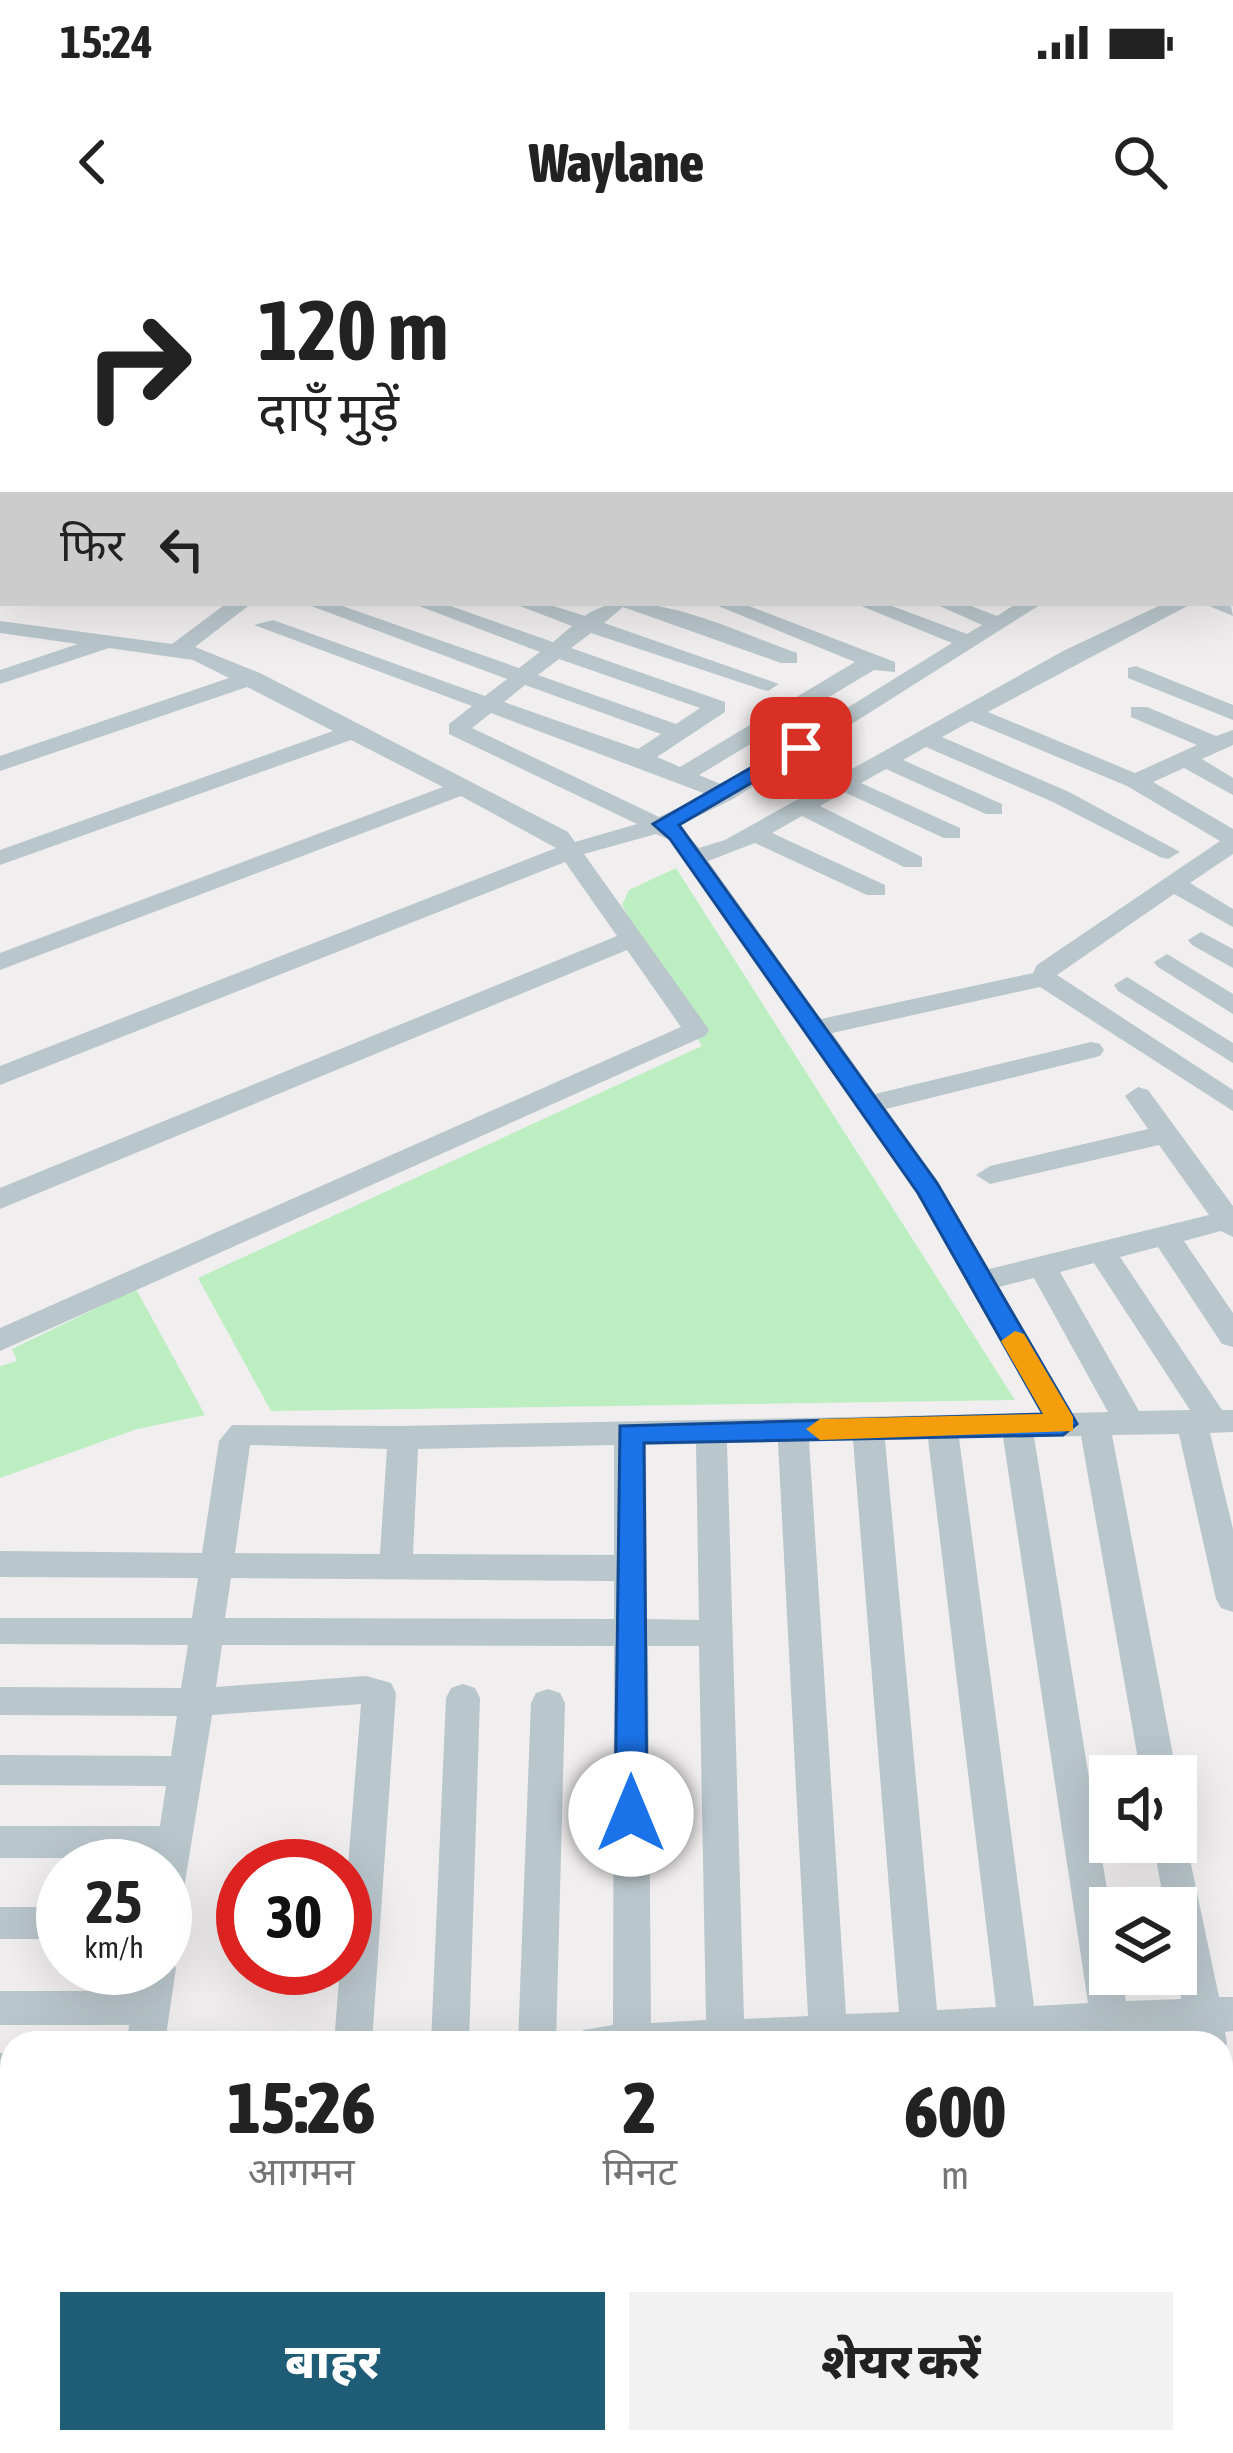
<!DOCTYPE html>
<html lang="hi">
<head>
<meta charset="utf-8">
<style>
	body { margin:0; font-family:"Asap Condensed","Noto Sans Devanagari",sans-serif; background:#f2f2f2; color:#222; height:100vh; display:flex; flex-direction:column; font-size:45px; white-space:nowrap }
	* { box-sizing:border-box; margin:0 }
	p { font-size:39px; color:#767676 }
	.icon { flex:none; width:66px; height:66px; fill:none; stroke:currentColor; stroke-width:2; stroke-linecap:round; stroke-linejoin:round }
	.map { position:relative; flex:1; overflow:hidden }
	.drawer { position:absolute; left:0px; top:1791px; width:1233px; height:423px; display:flex; flex-direction:column; background:#fff; border-radius:36px 36px 0 0; box-shadow:0 12px 48px #0002 }
	.drawer>* { flex:none }
	.top-card { position:absolute; left:0px; top:0px; width:1233px; height:366px; box-shadow:0 12px 48px #0002; background:#fff; color:#222; overflow:hidden }
	.tools { position:absolute; left:1089px; top:1515px; display:grid; gap:24px }
	.tools a { display:grid; place-items:center; width:108px; height:108px; border-radius:0px; background:#fff; box-shadow:0 12px 48px #0002; font-size:60px }
	.speed { position:absolute; left:36px; top:1599px; display:flex; gap:24px; font-size:60px; font-weight:700; text-align:center }
	.speed>* { display:grid; place-content:center; width:156px; height:156px; border-radius:50%; background:#fff; box-shadow:0 12px 48px #0002; line-height:1 }
	.speed small { font-size:30px; font-weight:400 }
	.speed .limit { border:18px solid #d22; background:#fff; color:#111 }
	.pin { position:absolute; display:grid; place-items:center; width:102px; height:102px; color:#fff; margin:-51px; border-radius:24px; box-shadow:0 6px 18px #0006 }
	.me { position:absolute; width:132px; margin:-66px; rotate:0deg; stroke-linejoin:round; filter:drop-shadow(0 0 9px #0008) }
	.turn { display:flex; align-items:center; gap:42px; height:252px; padding:0 60px; font-size:54px }
	.turn .icon { width:156px; height:156px; stroke-width:2.5 }
	.turn b { display:block; font-size:84px; line-height:102px }
	.then { display:flex; align-items:center; height:114px; padding:0 60px; background:#0003; gap:24px; font-size:45px }
	.eta { display:flex; justify-content:space-evenly; align-items:center; height:204px; text-align:center }
	.eta b { font-size:72px; font-weight:800; line-height:84px }
	.button { display:flex; gap:24px; margin-top:auto; padding:24px 60px }
	.button a { flex:1; height:138px; border-radius:0px; background:#1f5c76; color:#fff; font-size:48px; font-weight:800; line-height:138px; text-align:center }
	.button a+a { background:#f2f2f2; color:#222 }
	.status { display:flex; justify-content:space-between; align-items:center; height:84px; padding:0 60px; background:#fff; direction:ltr }
	.status svg { height:33px; fill:currentColor }
	header { display:flex; justify-content:space-between; align-items:center; height:156px; padding:0 60px; background:#fff; font-size:54px; font-weight:800 }
	.map>svg:first-child { display:block }
</style>
</head>
<body>
<div class="status"><b>15:24</b><svg viewBox="0 0 49 12"><path d="M0 12V9h3v3zM5 12V6h3v6zM10 12V3h3v9zM15 12V0h3v12zM26 1h20v11H26zM47 4h2v5h-2z"/></svg></div>
<header><svg class="icon" aria-label="back" viewBox="0 0 24 24"><path d="M15 5l-7 7 7 7"/></svg>Waylane<svg class="icon" aria-label="search" viewBox="0 0 24 24"><circle cx="10" cy="10" r="6"/><path d="M15 15l6 6"/></svg></header>
<div class="map">
<svg width="1233" height="2213" viewBox="0 0 1233 2213">
	<rect width="100%" height="100%" fill="#f0eeee"/>
	<path fill="#bceec2" d="M676,628l339,532 -744,11 -73,-133 504,-232 -80,-141 7,-15z
		M136,1049l69,126 -68,14 -137,49v-112l17,-5 -5,-12z"/>
	<g fill="none" stroke-linecap="round" stroke-linejoin="round">
		<path fill="#b9c6cb" fill-rule="evenodd" d="M130,0h28l2,3h-28z
			M0,9h3v10h-3z
			M1233,12v11l-3,1v-11z
			M0,42l3,1v10l-3,-1z
			M1233,43v11l-3,1v-11z
			M0,69h3v10h-3z
			M1230,81h3l-3,12z
			M1230,107h3v11h-3z
			M1230,129h3v11h-3z
			M0,159l3,1v12l-3,-1z
			M1230,171l3,1v12l-3,-1z
			M3,189v13l-3,1v-13z
			M1230,197h3v12h-3z
			M1233,223v13l-3,1v-13z
			M3,261v13l-3,1v-13z
			M1233,278v13l-3,1v-13z
			M1233,328v12l-3,1v-12z
			M3,341v14h-3v-13z
			M1230,362l3,14 -31,-13h28z
			M227,363h25l-57,44 65,26 308,159 7,10 62,-18 -188,-90v-10l23,-18 -218,-81 19,-5 212,76 22,-17 -204,-76h31l185,65 21,-16 -129,-49h31l111,39 19,-16 -60,-23h32l41,13c48,-38 158,19 212,37v10h-16l-158,-56 -19,16 175,61 -11,7 -8,-2 -169,-56 -20,15 154,54v10l-68,45 23,10 175,-105 -144,-59h30l154,59v10l-21,-2 -175,105 24,10 229,-142 -98,-40h30l83,31 15,-9 -49,-22h30l34,13 20,-13h26l-310,196 -55,27 21,22 26,-8 338,-189 102,-48h28l-205,109 147,61 62,-28 -66,-28v-10h16l69,29 17,-6v15l-31,14 31,19v17l-49,-27 -31,14 80,47v25l-43,29 43,26v18l-59,-33 -117,81 176,115v21l-193,-124 -208,46 43,61 216,-52 9,2 4,6 -4,6 -214,53 52,73 51,87 220,-54 -50,-70 -169,39 -14,-9 14,-9 158,-37 -23,-33 13,-9 10,3 85,116v31l-12,-6 -37,10 49,72v34l-11,-3 -64,-97 -38,10 102,153h11v22l-23,1 23,96v83l-12,-4 -5,-9 -37,-165 -67,1 65,341 -1,1 -35,-1 -60,-340 -47,1 76,471v66h11l5,27 55,-2 -5,-91h-11l-12,-66h23v-14l8,3 35,166h14v34l-8,1 2,11 -5,13 -1,-13h-32l-2,-10 -56,3 1,7h-38l-1,-5 -56,5h-459l5,-13 30,-5 1,-379 -392,-1 -6,42 150,-11 25,7 5,10 -24,350h-38l6,-75h5v-65l16,-199 -149,11 -34,211 -13,4v-64h-11l1,-8h-155v-32h160l6,-40 -166,-1v-30l171,1 6,-40 -177,-1v-28l181,1 7,-43 -188,-1v-26h192l6,-40 -198,-1v-26l202,2 17,-112 13,-16 171,1 638,-13 -125,-220 -246,-353 -14,-6 -72,20 121,170 4,6 -4,6 -705,315v-23l681,-301 -54,-77 -627,259v-21l617,-252 -52,-74 -565,223v-19l556,-218 -95,-52 -461,174v-17l443,-166 -92,-47 -351,125v-15l333,-119 -86,-44 -247,84v-15l229,-78 -36,-18 -84,-12 -109,36v-14l78,-26 -78,-11v-12l172,23zM559,419l141,49 -24,16 -138,-49zM525,445l136,49 -23,15 -134,-47zM491,473l215,81 -47,23 -187,-89zM971,481l156,65 93,55 -183,124 -4,8 -212,46 -113,-158 47,-18 112,52h18v-10l-113,-52 30,-17 102,51h18v-10l-102,-51 24,-14 100,46h16v-10l-99,-45 25,-14 100,45h16v-10l-99,-44 23,-13 127,55 107,55 8,2 12,-7 -111,-60 -127,-55zM1094,1023l96,147 -51,1 -79,-139zM1034,1038l74,134 -36,1 -73,-126zM1003,1197l85,566 -54,3 -75,-568zM928,1199l68,568 -59,3 -52,-570zM853,1200l46,572 -53,2 -37,-573zM778,1202l30,574 -64,3 -17,-576zM696,1204l3,176 -52,-1 -1,-174zM250,1205l137,4 -7,105 -145,-1zM614,1205v110l-201,-1 5,-105zM231,1338l383,3v38l-389,-1zM648,1406h51l7,374 -55,3z
			M1136,426l97,39v15l-105,-42v-10z
			M1201,692l32,17v19l-41,-23 -4,-5z
			M1167,714l66,40v20l-75,-47 -4,-5z
			M1127,737l106,66v20l-115,-72 -4,-6z
			M463,1444l12,4 5,10 -11,345h-38l15,-345 5,-10z
			M548,1449l12,4 5,10 -9,340h-38l13,-340 5,-10z
			M0,1667h63v32h-63z
			M165,1714l11,14 -11,75h-38l2,-18h-129v-34h135l3,-23h27z
			M12,1812v36l-12,1v-36z
			M1221,1857l12,5v102l-12,-4z
			M0,1929h12v38h-12z
			M0,2109h12v42h-12z
			M187,2202h44l-1,11h-44z
			M292,2202h44l-1,11h-44z
			M503,2202h44l-1,11h-44z
			M606,2202h44v11h-44z
			M712,2202h44v11h-44z
			M832,2202h44v11h-44z
			M936,2202h44l1,11h-44z
			M1046,2202h44l1,11h-44z
			M1150,2202h44l2,11h-44z"/>
	</g>
	<path fill="#1a73e8" stroke="#114b97" stroke-width="3" d="M794,503l17,5 -132,77 258,358 140,241 -14,11 -419,8 3,371 -4,10h-23l-5,-10 5,-388 423,-12 -125,-221 -248,-354 -17,-15z"/>
	<path fill="#f59e0b" d="M1015,1091l9,3 49,83v14l-253,9 -14,-11 14,-10 223,-5 -42,-73z"/>
</svg>
<div class="tools">
<a><svg class="icon" aria-label="sound" viewBox="0 0 24 24"><path d="M4 9h4l5-4v14l-5-4H4zM17 9q2 3 0 6"/></svg></a>
<a><svg class="icon" aria-label="layers" viewBox="0 0 24 24"><path d="M12 4l9 5-9 5-9-5zM3 14l9 5 9-5"/></svg></a>
</div>
<div class="speed"><div>25<small>km/h</small></div><div class="limit">30</div></div>
<div class="pin" style="left:801px;top:508px;background:#d93025"><svg class="icon" aria-label="arrive" viewBox="0 0 24 24"><path d="M6 21V4h12l-3 4 3 4H6"/></svg></div>
<svg class="me" style="left:631px;top:1574px" viewBox="-20 -20 40 40"><circle r="19" fill="#fff"/><path d="M0-13L10 11 0 6-10 11z" fill="#1a73e8"/></svg>
<div class="top-card">
<div class="turn"><svg class="icon" aria-label="right" viewBox="0 0 24 24"><path d="M7 20v-9h11M14 6l5 5-5 5"/></svg><div><b>120 m</b>दाएँ मुड़ें</div></div>
<div class="then">फिर<svg class="icon" aria-label="left" viewBox="0 0 24 24"><path d="M17 20v-9H6M10 6l-5 5 5 5"/></svg></div>
</div>
<section class="drawer">
<div class="eta">
<div><b>15:26</b><p>आगमन</p></div>
<div><b>2</b><p>मिनट</p></div>
<div><b>600</b><p>m</p></div>
</div>
<div class="button"><a>बाहर</a><a>शेयर करें</a></div>
</section>
</div>
</body>
</html>
